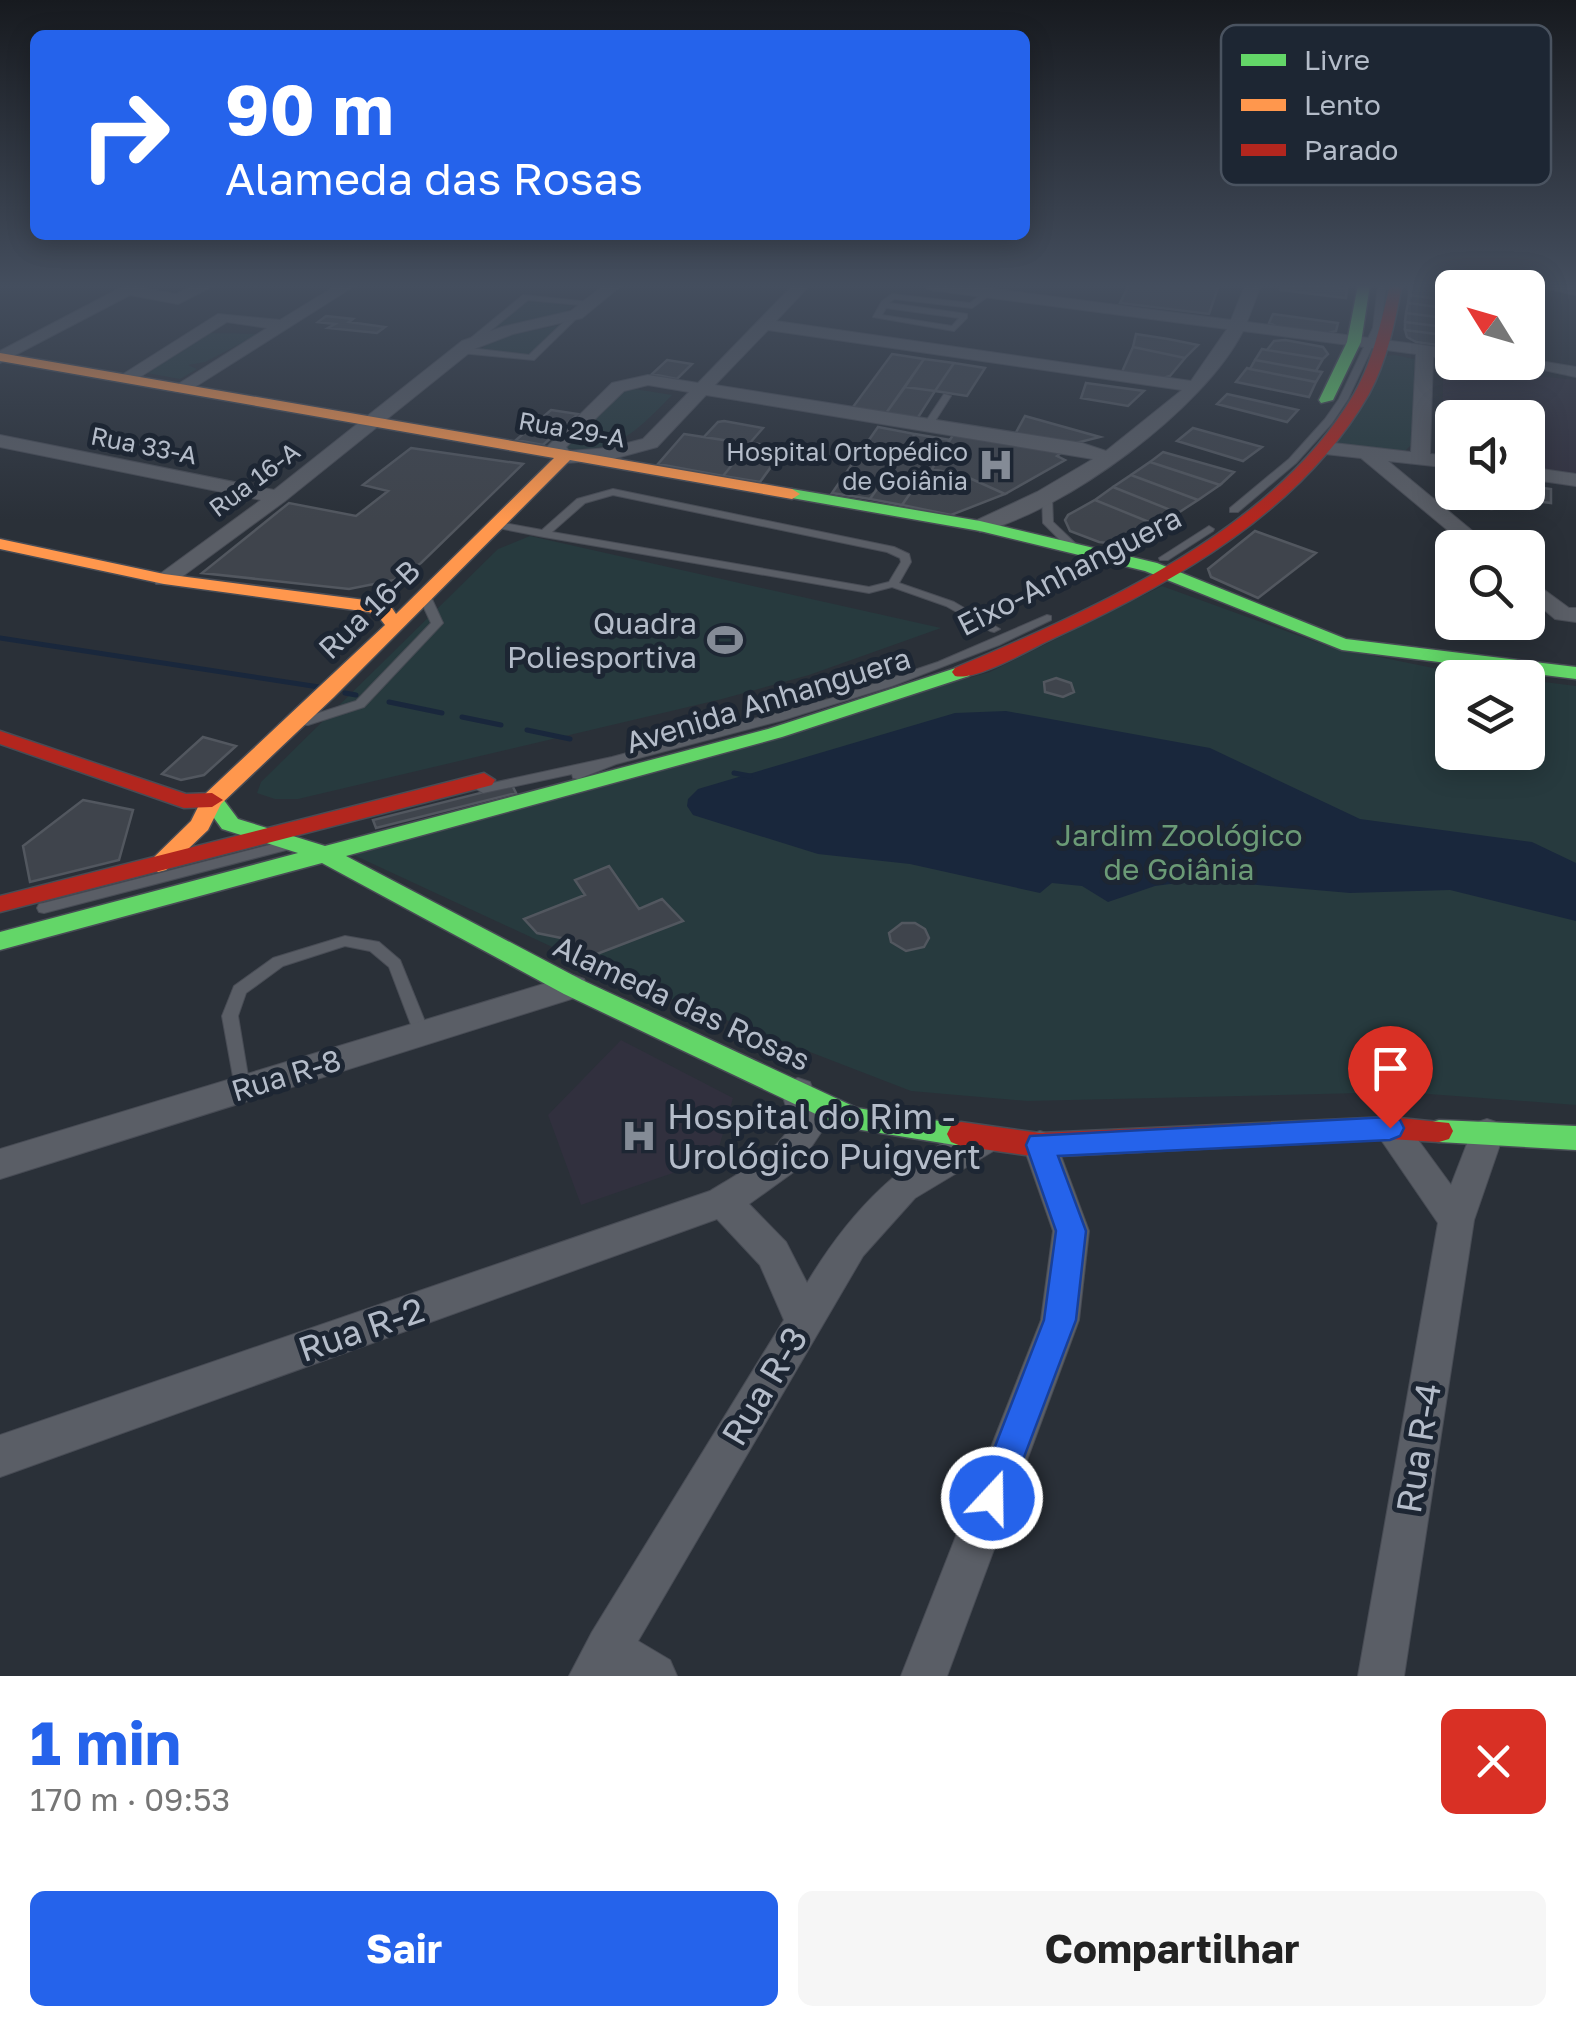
<!DOCTYPE html>
<html lang="pt">
<head>
<meta charset="utf-8">
<style>
	body { margin:0; font-family:"Golos Text",sans-serif; background:#f6f6f6; color:#222; height:100vh; display:flex; flex-direction:column; font-size:38px; white-space:nowrap }
	* { box-sizing:border-box; margin:0 }
	p { font-size:32px; color:#767676 }
	.icon { flex:none; width:55px; height:55px; fill:none; stroke:currentColor; stroke-width:2; stroke-linecap:round; stroke-linejoin:round }
	.map { position:relative; height:1676px; overflow:hidden }
	.sheet { display:flex; flex-direction:column; background:#fff; flex:1 }
	.sheet>* { flex:none }
	.hud { position:absolute; left:30px; top:30px; width:1000px; height:210px; border-radius:15px; box-shadow:0 5px 25px #0003; background:#2563eb; color:#fff; overflow:hidden }
	.needle { width:65px; rotate:307deg }
	.buttons { position:absolute; left:1435px; top:270px; display:grid; gap:20px }
	.buttons a { display:grid; place-items:center; width:110px; height:110px; border-radius:15px; background:#fff; box-shadow:0 5px 25px #0003; font-size:50px }
	.pin { position:absolute; display:grid; place-items:center; width:85px; height:85px; color:#fff; margin:-102px -42px; border-radius:50% 50% 50% 0; rotate:-45deg; box-shadow:0 0 10px #0007 }
	.pin .icon { rotate:45deg }
	.me { position:absolute; width:110px; margin:-55px; rotate:21deg; stroke-linejoin:round; filter:drop-shadow(0 0 8px #0008) }
	.turn { display:flex; align-items:center; gap:35px; height:210px; padding:0 30px; font-size:45px }
	.turn .icon { width:130px; height:130px; stroke-width:2.5 }
	.turn b { display:block; font-size:70px; line-height:85px }
	.round { display:grid; place-items:center; flex:none; width:105px; height:105px; border-radius:15px; background:#f6f6f6 }
	.head { display:flex; align-items:center; justify-content:space-between; height:170px; padding:0 30px }
	h1 { font-size:60px; font-weight:700; line-height:75px; color:#2563eb }
	.action { display:flex; gap:20px; margin-top:auto; padding:20px 30px }
	.action a { flex:1; height:115px; border-radius:15px; background:#2563eb; color:#fff; font-size:40px; font-weight:700; line-height:115px; text-align:center }
	.action a+a { background:#f6f6f6; color:#222 }
	.map>svg:first-child { display:block }
</style>
</head>
<body>
<div class="map">
<svg width="1576" height="1676" viewBox="0 0 1576 1676">
	<rect width="100%" height="100%" fill="#2a3038"/>
	<path fill="#31303e" d="M1451,367l125,13v97l-48,-8v-51h-76v38l-10,-1 1,-86z
		M621,1040l112,58 -17,60 -135,47 -33,-90z"/>
	<path fill="#273a3e" d="M535,301l38,5 -17,11 -66,13 33,-27z
		M566,324l-40,32 -45,-7 15,-11z
		M210,333l49,1 -54,28 -17,3 9,4 -17,10 -39,-7z
		M1395,355l27,6 -6,79 -11,11 -69,-7 48,-88z
		M622,387l50,8c-37,38 -58,61 -115,52z
		M530,536l411,92 -132,47 -87,24 -424,100h-23l-18,-6 4,-11 237,-233z
		M1162,586l168,61 118,24 54,6 -50,1v74h76v-72l48,6v419l-174,-13 -374,9 -117,-10 -283,-109 -283,-131 645,-179z"/>
	<path fill="#19273c" d="M1006,711l204,37 150,71 172,23 44,21v58l-126,-31 -100,3 -149,-13 -46,6 -47,16 -26,-16 -30,-3 -12,10 -130,-29 -92,-10 -125,-39 -6,-9 1,-7 10,-10 257,-76z"/>
	<g fill="none" stroke-linecap="round" stroke-linejoin="round">
		<path stroke="#19273c" stroke-width="5" d="M0,638l319,49
			M345,693l11,2
			M389,702l53,11
			M462,717l39,8
			M527,730l43,9
			M734,773l16,3"/>
	</g>
	<path fill="#3f444c" stroke="#52575f" stroke-width="2.5" d="M1129,285h90l-10,29 -89,-11z
		M1282,285l65,3 -1,10 -66,-8z
		M1409,285h34l20,3h-11v13l-43,-6z
		M1409,295l43,6v8l-44,-6z
		M1408,303l44,6v10l-46,-6z
		M1406,313l46,6v9l-47,-6z
		M1273,314l65,9 -2,8 -11,3 -45,-6 -11,-5z
		M326,316l27,3 -4,3 36,5 -8,6 -49,-5 7,-4 -17,-2z
		M1405,322l47,6v8l-47,-6z
		M1405,330l47,6v11l-36,-5 -9,-5z
		M1136,334l32,5 30,6 -13,13 -52,-11z
		M1285,340l38,7 5,7 -5,5 -56,-9 7,-9z
		M1133,347l52,11 -15,18 -14,4 -35,-6z
		M1262,349l5,1 56,9 -7,12 -61,-11z
		M892,354l32,5 -40,57 -34,-5z
		M924,359l30,4 -19,28 -30,-4z
		M667,360l25,4 -15,15 -25,-5z
		M1255,360l61,11 6,1 -6,10 -66,-13z
		M954,363l31,5 -18,28 -32,-5z
		M1247,368l3,1 66,13 -7,15 -73,-15z
		M1086,383l58,8 -16,15 -47,-8z
		M905,387l30,4 -20,31 -31,-6z
		M1227,394l71,16 -11,12 -70,-18z
		M551,410l27,4 -35,31 -27,-5z
		M1025,416l75,21 -28,7 -58,-8z
		M724,421l39,7 -14,16 -45,-7 14,-15z
		M878,427l37,7 -45,65 -38,-6z
		M1193,428l69,19 -19,14 -66,-20z
		M684,434l65,10 -26,32 -65,-12z
		M915,434l35,6 -11,17 -36,-5z
		M953,435l109,17 -5,4 8,4 -60,34 -40,-18 -33,-7z
		M754,443l30,6 -24,33 -37,-6 26,-32z
		M411,448l112,16 -102,99 -27,17 -45,9 -147,-16 87,-70 67,13 32,-25 -25,-6z
		M903,452l36,5 -7,12 33,7 40,18 -54,21 -49,-10 14,-20 -32,-6z
		M1163,452l71,20 -14,13 -70,-23z
		M1150,462l70,23 -22,15 -67,-25z
		M1131,475l67,25 -20,13 -65,-26z
		M884,479l32,6 -14,20 -32,-6z
		M1528,486l23,3v14l-31,-4 -3,8 -26,2 -24,-16 61,-1z
		M1113,487l65,26 -19,13 -64,-26z
		M1095,500l64,26 -25,15 -18,3 -17,-2 -29,-11 -5,-11 3,-5z
		M1255,531l61,22 -58,45 -47,-21 -3,-8z
		M1056,678l15,5 3,9 -11,5 -18,-5 -1,-10z
		M203,737l33,9 -32,29 -23,5 -19,-6z
		M512,785l4,8 -140,35 -3,-8z
		M83,800l50,10 -14,50 -89,22 -7,-36z
		M609,866l30,43 23,-10 21,22 -94,36 -23,-18 -29,-6 -13,-14 61,-24 -10,-15z
		M902,923h13l10,6 4,9 -5,9 -18,4 -15,-9 -2,-9z"/>
	<g fill="none" stroke-linecap="round" stroke-linejoin="round">
		<defs>
			<path id="lane" d="M1378,285h8l-5,43 -33,71 -16,24 -36,40 -58,49h-8v-4l59,-49 36,-40 14,-20 34,-71z
				M986,291l7,2 -21,15 -78,-9 -5,4 78,11v4l-13,13 -81,-14 9,-16 10,-7 78,9zM886,308l73,10 -7,8 -70,-11z
				M523,295l67,7 4,2 -4,2 -62,-6 -56,46h-6v-4z
				M573,313l7,2 -46,45 -73,-7 -4,-3 4,-3 68,8z
				M944,394l7,2 -21,33h-6l-2,-2z
				M613,489l281,58 15,7 2,8 -12,21 55,19 46,27 -6,3 -4,-1 -44,-25 -54,-19 -23,6 -325,-56 -46,-9 -5,-3 5,-3 44,8 35,-31zM613,495l274,57 13,6 1,4 -12,20 -20,5 -317,-55 33,-29z
				M1047,493l5,3 1,26 23,22v4h-8l-25,-25 -1,-27z
				M1209,526l5,3 -1,2 -45,29h-8l-1,-2z
				M425,594l6,3 12,26 -79,84 -56,18h-8l-2,-3 2,-3 56,-18 75,-78 -12,-26z
				M1047,615l4,1v4l-52,25 -107,41 -109,34 -167,44 -38,15 -5,-1 -1,-4 -89,19 -7,-4 7,-4 129,-28 217,-58 109,-37z
				M285,841l5,2 2,3 -2,3 -246,64 -5,-1 -2,-4 2,-4 5,-1z
				M345,936l34,6 21,18 30,74 -2,4 -6,2 -6,-2 -27,-71 -19,-16 -25,-5 -62,20 -37,27 -8,23 12,72 -2,5 -6,2 -6,-2 -14,-77 12,-30 39,-28z"/>
			<path id="street" d="M126,285h19l-2,3 33,6 19,-9h20l-37,19 -48,-9 -130,68v-12z
				M337,285h19l-169,107h-12l-3,-4 95,-60 -40,-6 -95,60 -15,-4 101,-64 62,6z
				M604,285h18l-40,33 -69,16 -39,15 -189,152 -113,83h-16l-3,-5 108,-79 -261,-53v-12l274,55 188,-149 40,-14 69,-16z
				M793,285h17l-34,36 415,60 36,-52 -297,-39 -8,-5h43l266,35 14,-35h16l-14,37 205,27v10l-19,-2 -3,97 22,2v12l-64,-7 105,87h-24l-108,-90 -36,-4 -9,-6 9,-6 86,10 5,-98 -173,-23c-39,78 -178,180 -263,201l-10,-6 3,-4 64,-30 56,-33 -387,-64 -49,52 -48,13 -45,3 -7,-2 -10,-14 65,-64 36,-8 50,8zM768,330l414,60 -76,61 -24,-8 -367,-58zM648,385l41,7 -46,47 -35,9 -39,3 -3,-4 58,-56z
				M1493,285h16v3h-16z
				M1528,285h48v10z
				M1528,359l48,8v10l-69,-15h21z
				M1528,467l48,7v12l-48,-7z
				M1528,578l41,30h7v14l-21,-3 -27,-23z
				M573,975l11,4 4,8 -4,8 -584,184v-30z
				M798,1078l12,4 16,43 -31,46 -46,33 37,38 21,41c42,-70 97,-130 176,-157l12,4 5,10 -5,10 -80,48 -52,58 -225,385 32,19 7,16h-108l23,-44 192,-312 -24,-55 -43,-46 -717,258v-42l710,-244c31,-19 62,-35 82,-66l-11,-34 5,-9z
				M1390,1114l12,4 49,67 24,-62 12,-4 12,4 5,10 -30,87 -70,456h-46l80,-453 -65,-95 5,-10z
				M1040,1131l12,4 5,10 32,86 -10,89 -132,356h-46l140,-356 12,-89 -30,-86 5,-10z"/>
			<path id="fast" d="M1358,285h12l-9,57 -28,58 -12,3 -2,-3 28,-58z
				M792,489l188,32 177,42 189,76 230,28v12l-234,-29 -197,-79 -165,-40 -194,-34v-6z
				M962,666l7,2 3,4 -3,4 -187,61 -436,119 236,124 275,128 114,18 4,8 -4,8 -10,4 -118,-19 -279,-133 -242,-131 -322,87v-18l298,-79 -76,-24 -21,-29 3,-5h16l18,24 87,27 443,-117z
				M1439,1120l137,6v24l-137,-8 -10,-3 -4,-8 4,-8z"/>
			<path id="slow" d="M0,353l792,136 8,5 -8,5 -222,-39 -236,237 -113,107 -13,26 -42,40 -8,2 -11,-8 44,-43 13,-26 181,-170 -7,-9 -9,-4 -205,-28 -164,-35v-10l164,35 209,27 19,7 4,6 158,-156 -554,-97z"/>
			<path id="jam" d="M1390,285h12c-7,37 -15,76 -33,109 -68,118 -196,189 -315,244 -22,10 -77,43 -99,38l-3,-4 3,-4c141,-60 318,-136 399,-274 19,-33 27,-72 36,-109z
				M0,731l186,63 26,-1 11,7 -11,7 -28,1 -184,-64z
				M484,773l11,7 -3,5 -492,127v-16z
				M1390,1117l59,6 4,8 -4,8 -10,3 -49,-3 -350,18 -79,-11 -10,-4 -4,-8 4,-8 10,-4 79,11z"/>
		</defs>
		<use href="#lane" stroke="#484c55" stroke-width="2"/>
		<use href="#street" stroke="#484c55" stroke-width="2"/>
		<use href="#fast" stroke="#484c55" stroke-width="3"/>
		<use href="#slow" stroke="#484c55" stroke-width="3"/>
		<use href="#jam" stroke="#484c55" stroke-width="3"/>
		<use href="#lane" fill="#5a5e66" fill-rule="evenodd"/>
		<use href="#street" fill="#5a5e66" fill-rule="evenodd"/>
		<use href="#fast" fill="#63d668" fill-rule="evenodd"/>
		<use href="#slow" fill="#ff974d" fill-rule="evenodd"/>
		<use href="#jam" fill="#b3261e" fill-rule="evenodd"/>
	</g>
	<linearGradient id="sky" x2="0" y2="1"><stop stop-color="#171a1f"/><stop offset="0.55" stop-color="#444e5e"/><stop offset="1" stop-color="#444e5e" stop-opacity="0"/></linearGradient>
	<rect width="1576" height="520" fill="url(#sky)"/>
	<path fill="#2563eb" stroke="#184099" stroke-width="2.5" d="M1390,1117l10,3 4,8 -4,8 -10,4 -332,16 28,75 -10,89 -72,190 -12,5 -12,-5 -5,-12 69,-178 12,-89 -30,-86 4,-9z"/>
	<defs>
		<symbol id="hospital-bare" viewBox="-9 -9 18 18"><path d="M-5-5h3v3.5h4V-5h3V5h-3V1.5h-4V5h-3Z" fill="#848b96" stroke="#1d2633" stroke-width="2.5" paint-order="stroke"/></symbol>
		<symbol id="stadium-bare" viewBox="-9 -9 18 18"><path d="M0-5a6.5 5 0 1 0 0 10a6.5 5 0 1 0 0-10ZM-3.5-1.8h7v3.6h-7Z" fill="#848b96" stroke="#1d2633" stroke-width="2.5" paint-order="stroke"/></symbol>
	</defs>
	<g fill-rule="evenodd">
		<use href="#hospital-bare" x="971" y="440" width="50" height="50"/>
		<use href="#stadium-bare" x="700" y="615" width="50" height="50"/>
		<use href="#hospital-bare" x="614" y="1111" width="50" height="50"/>
	</g>
	<g text-anchor="middle" dominant-baseline="central" stroke-width="10" stroke-linejoin="round" paint-order="stroke">
		<g font-size="25" fill="#b4bcc9" stroke="#1d2633">
			<text transform="translate(572 429) rotate(10)">Rua 29-A</text>
			<text transform="translate(144 445) rotate(11)">Rua 33-A</text>
			<text transform="translate(254 479) rotate(-37)">Rua 16-A</text>
		</g>
		<g font-size="25" fill="#b4bcc9" stroke="#1d2633" text-anchor="end">
			<text x="968" y="451">Hospital Ortopédico<tspan x="968" dy="29">de Goiânia</tspan></text>
		</g>
		<g font-size="30" fill="#b4bcc9" stroke="#1d2633">
			<text transform="translate(1069 571) rotate(-27)">Eixo-Anhanguera</text>
			<text transform="translate(369 609) rotate(-44)">Rua 16-B</text>
			<text transform="translate(768 700) rotate(-17)">Avenida Anhanguera</text>
			<text transform="translate(682 1003) rotate(25)">Alameda das Rosas</text>
			<text transform="translate(286 1075) rotate(-17)">Rua R-8</text>
		</g>
		<g font-size="30" fill="#b4bcc9" stroke="#1d2633" text-anchor="end">
			<text x="697" y="623">Quadra<tspan x="697" dy="34">Poliesportiva</tspan></text>
		</g>
		<g font-size="30" fill="#6b9a76" stroke="#1d2633">
			<text x="1179" y="835">Jardim Zoológico<tspan x="1179" dy="34">de Goiânia</tspan></text>
		</g>
		<g font-size="35" fill="#b4bcc9" stroke="#1d2633" text-anchor="start">
			<text x="667" y="1116">Hospital do Rim -<tspan x="667" dy="40">Urológico Puigvert</tspan></text>
		</g>
		<g font-size="35" fill="#b4bcc9" stroke="#1d2633">
			<text transform="translate(361 1329) rotate(-19)">Rua R-2</text>
			<text transform="translate(764 1386) rotate(-59)">Rua R-3</text>
			<text transform="translate(1418 1448) rotate(-81)">Rua R-4</text>
		</g>
	</g>
	<rect x="1221" y="25" width="330" height="160" rx="15" fill="#1d2633" stroke="#4a5360" stroke-width="2.5"/>
	<rect x="1241" y="54" width="45" height="12" fill="#63d668"/>
	<rect x="1241" y="99" width="45" height="12" fill="#ff974d"/>
	<rect x="1241" y="144" width="45" height="12" fill="#b3261e"/>
	<g font-size="28" fill="#b4bcc9">
		<text x="1304" y="70">Livre</text>
		<text x="1304" y="115">Lento</text>
		<text x="1304" y="160">Parado</text>
	</g>
</svg>
<div class="buttons">
<a><svg class="needle" viewBox="-14 -14 28 28"><path d="M0-13l5 13h-10z" fill="#e53935"/><path d="M0 13l5-13h-10z" fill="#767676"/></svg></a>
<a><svg class="icon" aria-label="sound" viewBox="0 0 24 24"><path d="M4 9h4l5-4v14l-5-4H4zM17 9q2 3 0 6"/></svg></a>
<a><svg class="icon" aria-label="search" viewBox="0 0 24 24"><circle cx="10" cy="10" r="6"/><path d="M15 15l6 6"/></svg></a>
<a><svg class="icon" aria-label="layers" viewBox="0 0 24 24"><path d="M12 4l9 5-9 5-9-5zM3 14l9 5 9-5"/></svg></a>
</div>
<div class="pin" style="left:1390px;top:1128px;background:#d93025"><svg class="icon" aria-label="arrive" viewBox="0 0 24 24"><path d="M6 21V4h12l-3 4 3 4H6"/></svg></div>
<svg class="me" style="left:992px;top:1498px" viewBox="-20 -20 40 40"><circle r="17" fill="#2563eb" stroke="#fff" stroke-width="3"/><path d="M0-11L8 9 0 5-8 9z" fill="#fff"/></svg>
<div class="hud">
<div class="turn"><svg class="icon" aria-label="right" viewBox="0 0 24 24"><path d="M7 20v-9h11M14 6l5 5-5 5"/></svg><div><b>90 m</b>Alameda das Rosas</div></div>
</div>
</div>
<section class="sheet">
<div class="head"><div><h1>1 min</h1><p>170 m · 09:53</p></div><a class="round" style="background:#d93025;color:#fff"><svg class="icon" aria-label="close" viewBox="0 0 24 24"><path d="M6 6l12 12M18 6L6 18"/></svg></a></div>
<div class="action"><a>Sair</a><a>Compartilhar</a></div>
</section>
</body>
</html>
